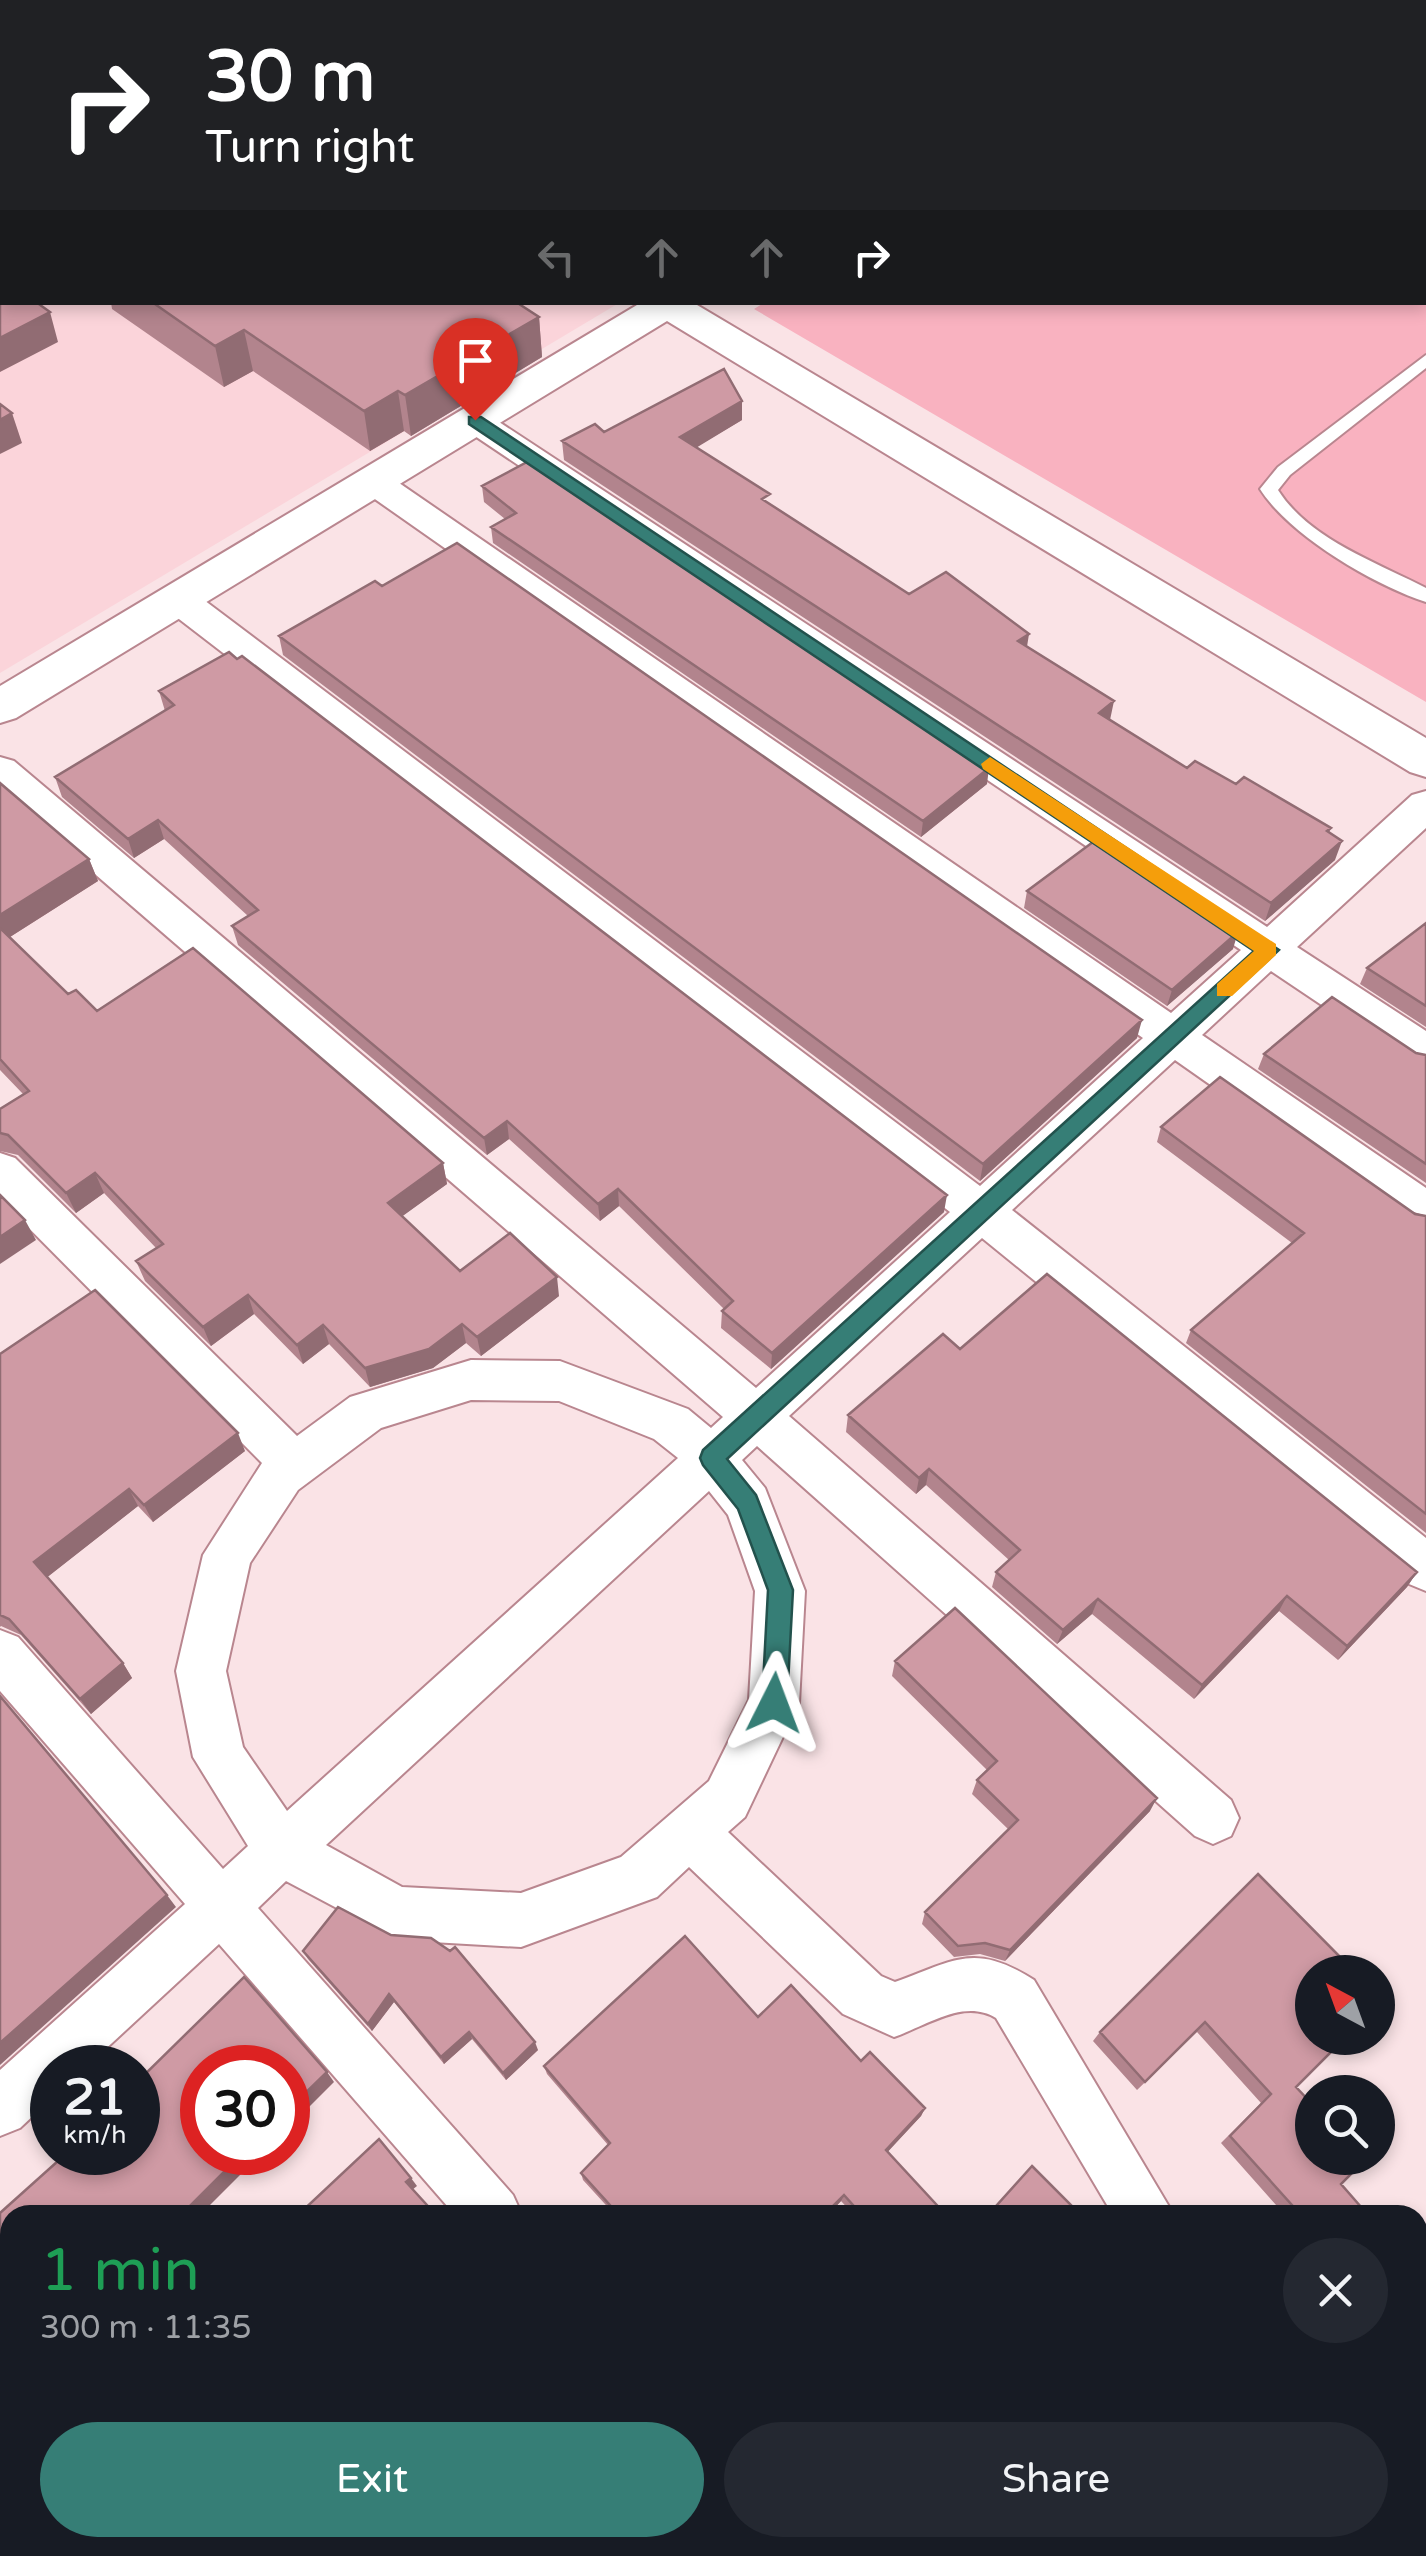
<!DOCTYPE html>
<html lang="en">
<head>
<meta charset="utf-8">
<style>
	body { margin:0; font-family:"Varela Round",sans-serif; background:#242831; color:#f1f3f6; height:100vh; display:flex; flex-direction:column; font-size:38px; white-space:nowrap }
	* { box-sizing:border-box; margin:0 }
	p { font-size:32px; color:#9ea1a6 }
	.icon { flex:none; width:55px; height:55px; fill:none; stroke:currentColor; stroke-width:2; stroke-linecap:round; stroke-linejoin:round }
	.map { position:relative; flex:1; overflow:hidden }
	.drawer { position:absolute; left:0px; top:2205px; width:1428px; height:352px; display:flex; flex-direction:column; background:#171b24; border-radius:30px 30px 0 0; box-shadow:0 5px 15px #0003 }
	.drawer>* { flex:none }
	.guide { position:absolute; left:0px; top:0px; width:1428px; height:305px; box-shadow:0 5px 15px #0003; background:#202124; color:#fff; overflow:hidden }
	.needle { width:65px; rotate:319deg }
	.controls { position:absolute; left:1295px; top:1955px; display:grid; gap:20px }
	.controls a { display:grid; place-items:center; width:100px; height:100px; border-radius:50%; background:#171b24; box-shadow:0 5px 15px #0003; font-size:50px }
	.speed { position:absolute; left:30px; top:2045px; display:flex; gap:20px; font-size:50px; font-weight:700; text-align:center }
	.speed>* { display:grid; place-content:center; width:130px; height:130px; border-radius:50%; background:#171b24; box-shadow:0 5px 15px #0003; line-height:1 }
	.speed small { font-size:25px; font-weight:400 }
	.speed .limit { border:15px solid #d22; background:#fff; color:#111 }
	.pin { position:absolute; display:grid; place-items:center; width:85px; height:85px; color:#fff; margin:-102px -42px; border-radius:50% 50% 50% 0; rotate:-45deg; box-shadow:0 0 10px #0007 }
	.pin .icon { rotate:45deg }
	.me { position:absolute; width:110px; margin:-55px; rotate:3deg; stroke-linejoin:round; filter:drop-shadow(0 0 8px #0008) }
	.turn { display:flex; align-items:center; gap:35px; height:210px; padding:0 40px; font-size:45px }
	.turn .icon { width:130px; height:130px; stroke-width:2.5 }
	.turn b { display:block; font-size:70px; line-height:85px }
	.lanes { display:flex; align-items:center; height:95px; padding:0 40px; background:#0003; justify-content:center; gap:50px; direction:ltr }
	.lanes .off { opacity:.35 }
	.round { display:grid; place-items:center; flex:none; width:105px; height:105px; border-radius:52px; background:#242831 }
	.head { display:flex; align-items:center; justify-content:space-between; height:170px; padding:0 40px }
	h1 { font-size:60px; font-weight:600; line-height:75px; color:#1e9e55 }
	.action { display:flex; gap:20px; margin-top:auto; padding:20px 40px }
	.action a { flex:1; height:115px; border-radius:60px; background:#367e76; color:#fff; font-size:40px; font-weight:600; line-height:115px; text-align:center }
	.action a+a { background:#242831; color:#f1f3f6 }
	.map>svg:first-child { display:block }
</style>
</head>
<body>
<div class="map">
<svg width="1426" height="2556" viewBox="0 0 1426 2556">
	<rect width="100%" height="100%" fill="#fae3e6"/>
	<path fill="#fbd4da" d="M0,0h990l5,2h-993v300l617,1 -619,370z"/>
	<path fill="#f9b2c0" d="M1250,0h176v702l-672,-393 11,-7h660v-300h-179z"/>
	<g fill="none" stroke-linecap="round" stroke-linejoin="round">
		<defs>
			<path id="service" d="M1426,355v13l-136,107 -12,15c31,49 98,72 148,98v14c-52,-17 -136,-66 -166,-113l18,-22z"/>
			<path id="minor" d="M1013,0h32l1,2h-31z
				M2,149v19l-2,1v-19z
				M475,410l12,4 780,513 145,-132 14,-4v37l-129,119 129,84v39l-15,-5 -140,-94 -69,64 224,153v42l-16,-5 -235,-165 -163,150 414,328v53l-17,-7 -427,-346 -193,178 442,384 8,18 -8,18 -18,8 -18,-8 -438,-390 -15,14 23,28 40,103 -6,112 -54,114 -17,15 153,144 14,6c60,-22 80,-40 139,-2l140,235h-61l-117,-197c-32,-20 -70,8 -102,19l-51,-23 -154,-147 -32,30 -136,50 -124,-7 -111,-59 -28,27 255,287 9,20h-67l-236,-271 -134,124h-33v30l-32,30 -20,8v-66l185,-166 -185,-213v-61l18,7 205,232 25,-23 -55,-89 -17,-86 27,-116 59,-92 -262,-264v-46l15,5 282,278 53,-39 121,-37 89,1 128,48 23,19 12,-11 -723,-625v-35l14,4 742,627 194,-176 -784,-603 -5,-9 5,-9 13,-3 13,3 788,595 163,-148 -781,-548 -5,-8 5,-8h24l785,539 70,-63 -778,-522 -5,-7 5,-7zM471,1400l88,1 95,38 24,19 -391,353 -44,-64 -17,-76 24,-108 48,-73 83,-62zM709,1491l19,24 27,76 -6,109 -40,81 -88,76 -100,36 -119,-6 -76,-42z
				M0,2365l10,4v69l-10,-4z
				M1426,2365v61l-8,3v-60z
				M83,2548h65l3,8h-65z
				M1029,2548h70l3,8h-70z
				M1316,2548h64l3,8h-64z"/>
			<path id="secondary" d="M642,302h50l734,436v39l-16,-5 -743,-451 -651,397 -16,5v-37z"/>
		</defs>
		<use href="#service" stroke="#b9868f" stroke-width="4"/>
		<use href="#minor" stroke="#b9868f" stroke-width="4"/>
		<use href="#secondary" stroke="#b9868f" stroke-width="4"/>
		<use href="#service" fill="#fff" fill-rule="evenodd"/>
		<use href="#minor" fill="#fff" fill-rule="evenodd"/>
		<use href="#secondary" fill="#fff" fill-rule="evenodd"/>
	</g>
	<path fill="#b2848d" d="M155,0h137l-5,2h-128z
		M111,302h405l23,15 3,40 -131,79 -7,-5 -34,20 -117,-80 -29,16 -112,-78z
		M742,420l-46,27 73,57 140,90 118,52 83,74 77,48 49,16 95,44 -2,5 6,27 -70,61 -701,-461 -2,-19 42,-9z
		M482,486l505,298 -66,53 -428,-294 -2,-16 14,-8 -21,-17z
		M382,586l755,452 -157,143 -697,-526 -4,-19z
		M159,691l785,521 -173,157 -50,-41 1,-17 2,-2 -105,-103 -19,15 -91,-82 -22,16 -249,-210 -6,-19 16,-10 -84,-77 -30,19 -72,-61 -7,-20 110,-66z
		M0,783l89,76 9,22 -88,56 58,57 29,17 346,152 4,21 -45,32 58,55 99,25 -78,60 -15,-13 -33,25 -63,19 -41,-43 -26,20 -49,-50 -43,32 -66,-65 -9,-20 20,-13 -52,-55 -28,20 -58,-58 -18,-4v-42l23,-15 -23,-24z
		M1027,891l206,58 -66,57 -143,-98z
		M1426,923v104l-66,-43 7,-16z
		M1416,1053l10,2v128l-168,-114 6,-15z
		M1161,1127l265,89v317l-240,-190 5,-13 101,-87 -135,-101z
		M960,1349l457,223 -10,15 -69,73 -59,-49 -85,88 -102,-85 -35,30 -65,-57 4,-15 13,-12 -83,-75 -10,9 -70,-62 2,-17z
		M0,1354l245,97 -92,71 -15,-16 -91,71 76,86 9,15 -41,36 -70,-79 -20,-9 -1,1z
		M895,1661l255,150 -145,150 -25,-7 -26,3 -32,-33 3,-12 84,-82 -37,-36 5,-14 10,-10 -95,-94z
		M1258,1874l38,213 45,97 27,31h-83l-64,-72 40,-40 -64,-71 -60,58 -44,-49 7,-9z
		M303,1951l235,99 -32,30 -34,-41 -28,25 -50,-62 -22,29 -64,-72z
		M758,2017l103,44 64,47 -4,8 -34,36 59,63h-92l-13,-14 -13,14h-213l-32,-35 -2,-7 27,-28 -61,-71 -3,-8z
		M1426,2430v126h-12l-8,-8h12v-113z
		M1103,2548h198l8,8h-204z"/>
	<path fill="#916c73" d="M236,0h56l-5,2h-56z
		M2,103v36l-2,1v-36z
		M50,312l8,30 -58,30v-34z
		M539,317l3,40 -131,79 -6,-41z
		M244,330l9,41 -29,16 -9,-41z
		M398,391l6,40 -34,20 -6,-40z
		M742,401v19l-61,37 -1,-20z
		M12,413l10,30 -22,11v-34z
		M1029,634l-3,19 -8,-12z
		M1114,701l-4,19 -11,-7z
		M989,768l-2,16 -66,53 2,-16z
		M158,820l6,19 -30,19 -6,-19z
		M1342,841l-7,19 -70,61 6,-18z
		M89,859l9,22 -96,61 -2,-4v-23z
		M1238,932l-5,17 -66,57 5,-16z
		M1142,1020l-5,18 -157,143 3,-17z
		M507,1121l2,18 -22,16 -3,-17z
		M443,1163l4,21 -54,39 -5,-20z
		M95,1173l9,20 -28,20 -10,-20z
		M618,1189l1,17 -19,15 -2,-17z
		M947,1195l-3,17 -173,157 1,-16z
		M25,1220l11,20 -36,24v-27z
		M557,1277l2,19 -78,60 -4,-19z
		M248,1295l6,19 -43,32 -8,-19z
		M462,1324l4,19 -33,25 -63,19 -5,-19z
		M323,1325l6,19 -26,20 -6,-19z
		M238,1433l7,18 -92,71 -9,-17z
		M929,1469l-3,16 -10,9 3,-16z
		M129,1489l9,17 -93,73 -11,-17z
		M1417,1572l-10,15 -69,73 9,-14z
		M1287,1596l-8,15 -85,88 8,-14z
		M1098,1599l-6,15 -35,30 6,-14z
		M123,1663l9,15 -41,36 -11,-15z
		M1157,1798l-7,13 -145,150 5,-11z
		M167,1895l9,12 -176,158v-22z
		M389,1994l5,8 -22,29 -4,-7z
		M469,2032l3,7 -28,25 -3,-7z
		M535,2042l3,8 -32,30 -3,-7z
		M327,2072l7,10 -46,46v-18z
		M925,2108l-4,8 -38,41 3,-7z
		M244,2152h19l-63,63h-19z
		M411,2178l6,8 -5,4 -6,-8z
		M844,2195l-3,6 -13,14h-4z
		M445,2548h5l7,8h-5z"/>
	<path fill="#cf9aa4" stroke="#916c73" stroke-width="2.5" d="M187,0h49l-5,2h-40z
		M629,0h148l4,2h-157z
		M0,81l2,1v21l-2,1z
		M0,277l2,2v23h34l14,10 -50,26z
		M152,302h364l23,15 -134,78 -7,-4 -34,20 -120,-81 -29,16z
		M724,369l18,32 -62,36 90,57 -8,5 147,95 37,-22 83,62 -11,7 96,60 -15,12 88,55 8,-7 41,23 8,-7 87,51 -4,3 15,10 -71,62 -709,-462 33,-17 9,8z
		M0,404l12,9 -12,7z
		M529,461l460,307 -66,53 -432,-294 25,-14 -34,-27z
		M457,543l685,477 -159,144 -704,-528 96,-55 7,5z
		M229,652l8,7 5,-3 705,539 -175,158 -50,-42 11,-10 -115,-112 -20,15 -91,-83 -23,17 -252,-212 26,-16 -100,-90 -30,19 -73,-62 119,-72 -15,-14z
		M0,783l89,76 -89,56z
		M1097,839l141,93 -66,58 -145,-99z
		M1426,923v83l-59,-38z
		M0,928l68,66 8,-4 21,21 96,-63 250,215 -55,40 72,68 50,-38 47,44 -80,60 -15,-13 -33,25 -64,19 -42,-43 -26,20 -49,-50 -45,32 -67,-66 27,-17 -68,-71 -29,20 -58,-58 -8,-2v-24l29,-18 -29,-32z
		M1332,997l84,56 10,2v109l-162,-110z
		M1220,1077l195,137 11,2v298l-235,-184 113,-97 -143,-106z
		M0,1195l25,25 -25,17z
		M1047,1274l370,298 -70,74 -60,-50 -85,89 -104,-86 -35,31 -67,-58 24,-22 -91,-81 -10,9 -71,-63 95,-81 17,15z
		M95,1290l143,143 -94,72 -15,-16 -95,73 89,101 -43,36 -71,-80 -9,-4v-261z
		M955,1608l202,190 -147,152 -25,-7 -27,3 -33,-34 93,-92 -41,-40 20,-19 -102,-100z
		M0,1696l167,199 -167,148z
		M1258,1874l97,98h-43v66h33l-49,49 16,17v54h50l3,2 -24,24 27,31h-67l-71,-79 41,-42 -66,-72 -60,60 -45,-50z
		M338,1907l53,28 40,3 19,13 5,-4 80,95 -32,31 -34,-41 -28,25 -52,-63 -21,30 -65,-73z
		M685,1936l73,81 33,-32 70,76 9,-9 55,56 -39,42 60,65h-84l-18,-20 -20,20h-205l-38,-42 29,-30 -66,-77z
		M244,1977l83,95 -39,38v-42h-86v84h42l-63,63h-171v76l-10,-13v-65l68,-61h70v-71z
		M379,2139l32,39 -5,4 30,33h-138z
		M1032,2166l45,45 -3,4h-86z
		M1418,2286l8,11v16l-8,8z
		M1426,2440v113l-8,-9v-93z
		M254,2548h191l7,8h-191z
		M662,2548h49l6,8h-63z
		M985,2548h41l7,8h-55z
		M1110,2548h191l8,8h-197z"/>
	<path fill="#367e76" stroke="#23524d" stroke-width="2.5" d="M469,417h12l798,533 -552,509 29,36 37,95 -6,113 -3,8 -10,4 -9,-4 -3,-8 6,-113 -30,-81 -35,-44 -3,-7 3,-8 551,-499 -785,-527z"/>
	<path fill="#f59e0b" d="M990,757l286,187v11l-44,41h-15v-12l37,-33 -271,-182 -2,-5z"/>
</svg>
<div class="controls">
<a><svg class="needle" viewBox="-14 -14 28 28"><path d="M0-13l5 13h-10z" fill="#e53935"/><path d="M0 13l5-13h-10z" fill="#9ea1a6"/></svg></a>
<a><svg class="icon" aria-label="search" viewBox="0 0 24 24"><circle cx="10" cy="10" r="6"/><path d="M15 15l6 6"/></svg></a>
</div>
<div class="speed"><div>21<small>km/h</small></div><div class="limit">30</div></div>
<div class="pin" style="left:475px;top:420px;background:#d93025"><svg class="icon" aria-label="arrive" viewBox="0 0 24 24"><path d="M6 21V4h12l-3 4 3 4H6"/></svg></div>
<svg class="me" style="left:774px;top:1703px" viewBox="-20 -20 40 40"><path d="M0-17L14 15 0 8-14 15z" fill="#367e76" stroke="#fff" stroke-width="4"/></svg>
<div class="guide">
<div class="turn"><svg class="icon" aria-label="right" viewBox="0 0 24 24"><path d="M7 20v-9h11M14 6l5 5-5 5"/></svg><div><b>30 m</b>Turn right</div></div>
<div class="lanes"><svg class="icon off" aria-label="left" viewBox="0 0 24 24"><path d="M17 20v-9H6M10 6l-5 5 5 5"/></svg><svg class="icon off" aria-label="ahead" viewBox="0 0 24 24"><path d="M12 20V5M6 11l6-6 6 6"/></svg><svg class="icon off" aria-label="ahead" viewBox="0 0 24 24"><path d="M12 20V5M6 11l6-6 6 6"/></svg><svg class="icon" aria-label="right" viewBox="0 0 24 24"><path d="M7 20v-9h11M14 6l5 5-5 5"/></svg></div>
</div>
<section class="drawer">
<div class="head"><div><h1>1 min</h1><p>300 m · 11:35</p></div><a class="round"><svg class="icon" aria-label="close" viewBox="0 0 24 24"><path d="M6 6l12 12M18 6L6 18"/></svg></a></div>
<div class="action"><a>Exit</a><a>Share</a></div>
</section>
</div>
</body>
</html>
